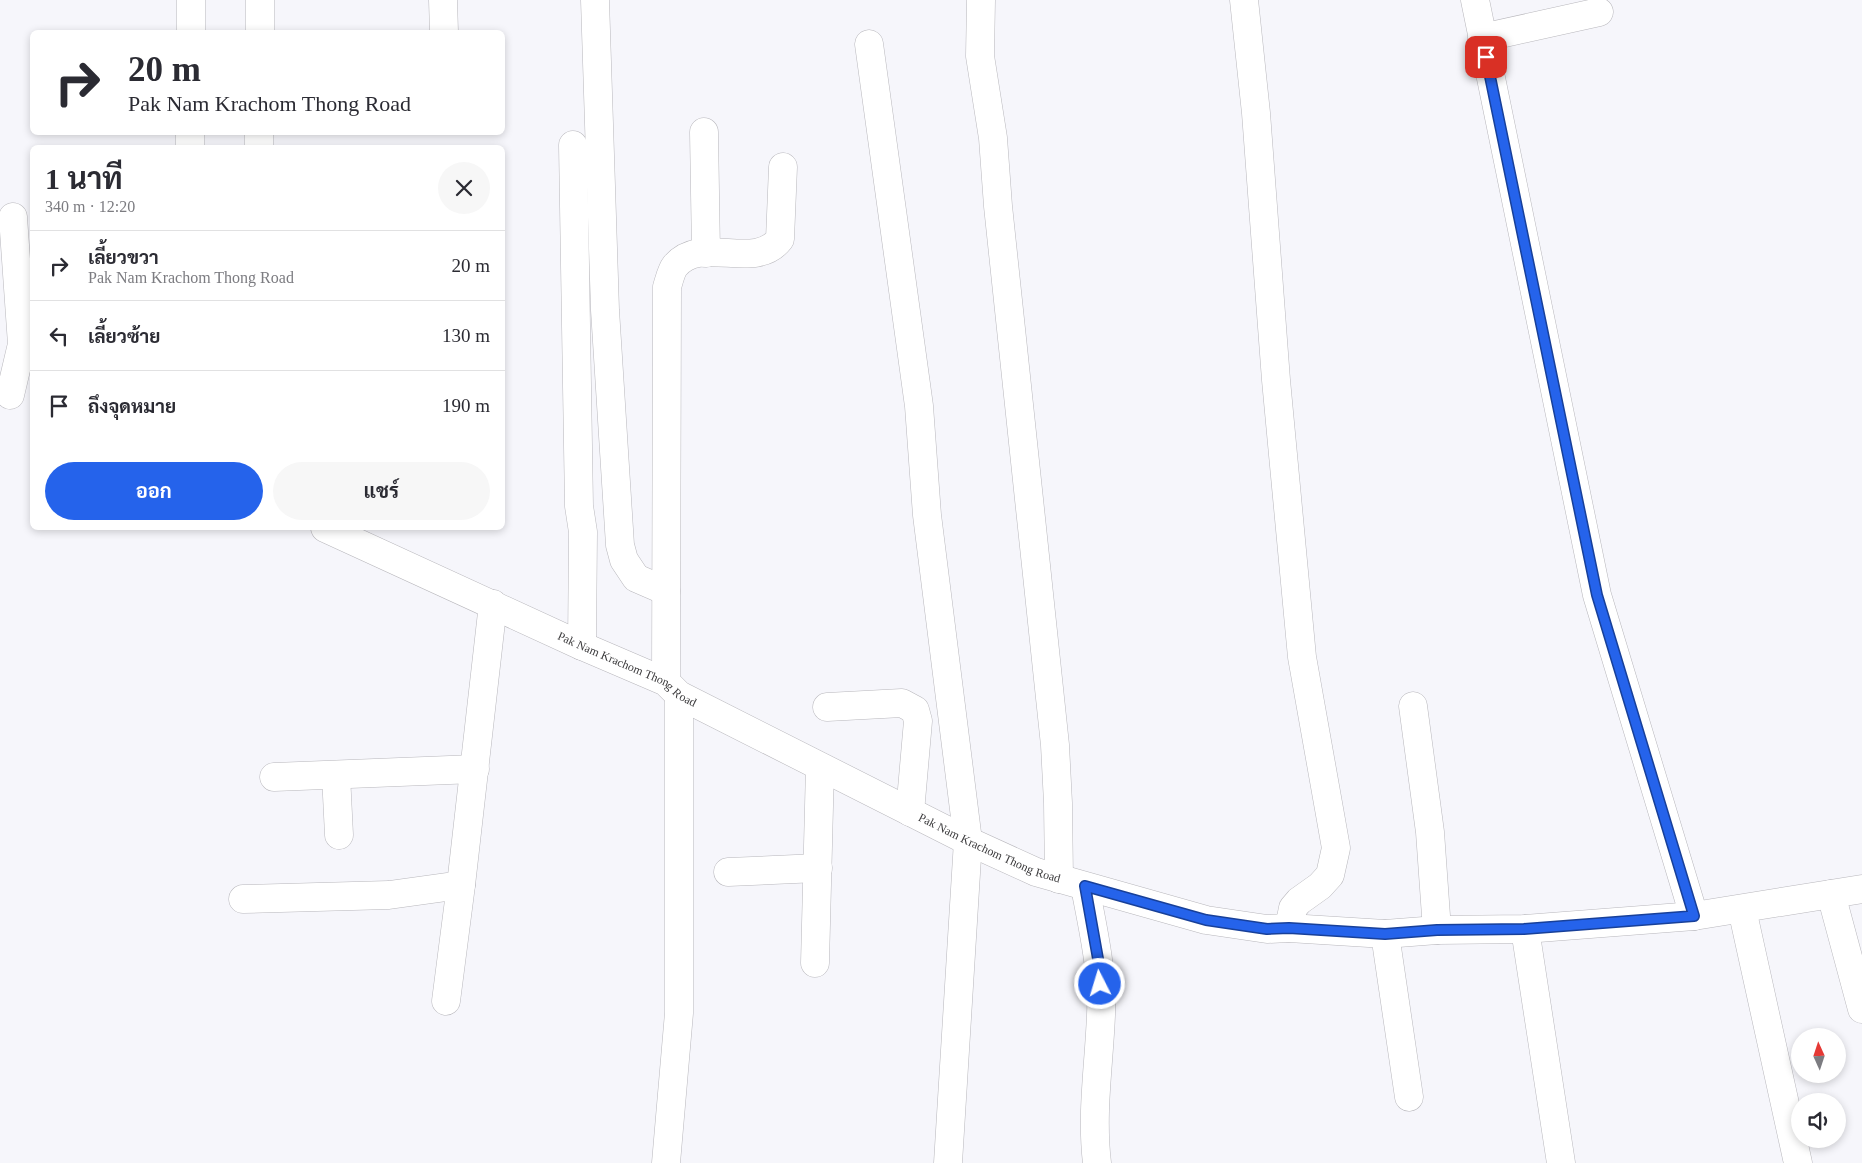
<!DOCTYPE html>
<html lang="th">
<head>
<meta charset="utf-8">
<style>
	body { margin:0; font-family:"Times New Roman",Sarabun,serif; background:#f7f7f7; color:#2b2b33; height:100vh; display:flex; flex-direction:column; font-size:19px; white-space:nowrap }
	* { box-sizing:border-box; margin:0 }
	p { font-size:16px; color:#7c7c81 }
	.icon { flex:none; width:28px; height:28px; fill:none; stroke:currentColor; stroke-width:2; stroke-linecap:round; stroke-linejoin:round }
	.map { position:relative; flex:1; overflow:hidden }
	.details { position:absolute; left:30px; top:145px; width:475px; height:385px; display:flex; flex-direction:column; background:#fff; border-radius:8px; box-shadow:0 2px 8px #0003 }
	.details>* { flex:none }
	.guide { position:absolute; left:30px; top:30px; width:475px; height:105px; border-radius:8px; box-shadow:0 2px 8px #0003; background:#fff; color:#2b2b33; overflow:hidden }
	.needle { width:32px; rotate:357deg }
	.tools { position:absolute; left:1791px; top:1028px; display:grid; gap:10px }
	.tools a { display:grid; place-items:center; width:55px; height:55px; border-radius:50%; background:#fff; box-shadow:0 2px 8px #0003; font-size:25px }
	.pin { position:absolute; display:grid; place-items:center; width:42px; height:42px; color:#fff; margin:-21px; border-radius:10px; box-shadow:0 2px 8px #0006 }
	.me { position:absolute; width:55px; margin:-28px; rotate:355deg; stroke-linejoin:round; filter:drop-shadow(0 0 4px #0008) }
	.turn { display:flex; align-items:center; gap:18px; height:105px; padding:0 15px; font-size:22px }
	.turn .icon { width:65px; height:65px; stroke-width:2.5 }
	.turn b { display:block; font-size:35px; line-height:42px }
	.round { display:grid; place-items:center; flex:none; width:52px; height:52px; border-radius:26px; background:#f7f7f7 }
	.head { display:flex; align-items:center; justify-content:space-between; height:85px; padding:0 15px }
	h1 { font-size:30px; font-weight:700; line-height:38px }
	.action { display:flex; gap:10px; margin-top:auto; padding:10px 15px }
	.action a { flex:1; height:58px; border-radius:30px; background:#2563eb; color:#fff; font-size:20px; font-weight:700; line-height:58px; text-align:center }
	.action a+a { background:#f7f7f7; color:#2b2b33 }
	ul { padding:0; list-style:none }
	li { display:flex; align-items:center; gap:15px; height:70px; padding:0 15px; border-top:1px solid #e1e1e2 }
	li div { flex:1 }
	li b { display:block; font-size:19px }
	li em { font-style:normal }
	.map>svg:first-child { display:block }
</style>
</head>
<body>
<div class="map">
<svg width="1862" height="1163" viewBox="0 0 1862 1163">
	<rect width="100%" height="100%" fill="#f6f6fb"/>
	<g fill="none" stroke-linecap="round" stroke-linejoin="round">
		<defs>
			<g id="minor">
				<path d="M443,0l1,32"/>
				<path d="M595,0l10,310 15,235 4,15 12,18 30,13"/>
				<path d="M981,0l-1,56 13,82 5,68 57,539 3,58 1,76"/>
				<path d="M1244,0l12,113 20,267 26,277 34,191 -6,27 -10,11 -21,15 -6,7 -4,20"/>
				<path d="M1475,0l122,595 97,321"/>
				<path d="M191,32v-32"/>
				<path d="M260,32v-32"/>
				<path d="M1482,38l117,-26"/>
				<path d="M869,44l50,362 8,109 41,326 -20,322"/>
				<path d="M704,132l2,121"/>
				<path d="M573,145l6,361 4,26 -1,114"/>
				<path d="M190,148v-16"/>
				<path d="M259,148v-16"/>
				<path d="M10,395l12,-51 -9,-127"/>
				<path id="s1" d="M325,528l257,118 84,36 13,13 289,146 68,31 170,48 61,9 22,-1 96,6 52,-4 88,-1 169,-13 168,-27"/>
				<path d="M666,682l1,-395c2,-6 4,-16 8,-21 26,-32 80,6 105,-27l3,-72"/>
				<path d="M1413,706l17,126 7,98"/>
				<path d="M827,707l75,-4 13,7 3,11 -8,91"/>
				<path d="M336,775l3,60"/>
				<path d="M274,777l201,-8"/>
				<path d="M728,872l90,-4"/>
				<path d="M1085,887c8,42 18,85 16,128 -2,50 -10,98 -4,148"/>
				<path d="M1831,894l31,115"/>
				<path d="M243,899l146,-4 72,-10 32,-281"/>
				<path d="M1742,909l56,254"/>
				<path d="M1525,929l36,234"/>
				<path d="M1385,934l24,163"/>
				<path d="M815,963l5,-196"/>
				<path d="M446,1001l15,-116"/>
				<path d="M666,1163l13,-150v-318"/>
			</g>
		</defs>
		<use href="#minor" stroke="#b8b7bc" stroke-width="29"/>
		<use href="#minor" stroke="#fff" stroke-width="28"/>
	</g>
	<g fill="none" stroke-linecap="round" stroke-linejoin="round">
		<defs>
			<path id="route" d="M1100,984v-14l-15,-84 121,34 61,9 22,-1 96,6 52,-4 87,-1 170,-13 -97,-321 -111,-538"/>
		</defs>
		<use href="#route" stroke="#184099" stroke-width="12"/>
		<use href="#route" stroke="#2563eb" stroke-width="9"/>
	</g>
	<g text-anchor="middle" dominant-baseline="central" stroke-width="5" stroke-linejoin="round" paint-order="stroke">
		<g font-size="12" fill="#3b3a3c" stroke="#f6f6fb">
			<text stroke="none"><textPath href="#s1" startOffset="334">Pak Nam Krachom Thong Road</textPath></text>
			<text stroke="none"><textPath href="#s1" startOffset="739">Pak Nam Krachom Thong Road</textPath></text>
		</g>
	</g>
</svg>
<div class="tools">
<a><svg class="needle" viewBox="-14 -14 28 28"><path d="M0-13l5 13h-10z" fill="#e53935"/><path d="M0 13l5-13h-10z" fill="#7c7c81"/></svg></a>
<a><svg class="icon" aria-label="sound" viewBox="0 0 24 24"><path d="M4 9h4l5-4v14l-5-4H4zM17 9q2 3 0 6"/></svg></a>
</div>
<div class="pin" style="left:1486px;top:57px;background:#d93025"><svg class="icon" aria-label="arrive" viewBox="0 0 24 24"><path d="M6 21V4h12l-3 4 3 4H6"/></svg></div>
<svg class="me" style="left:1100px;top:984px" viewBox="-20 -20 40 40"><circle r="17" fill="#2563eb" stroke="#fff" stroke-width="3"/><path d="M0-11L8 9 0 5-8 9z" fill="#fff"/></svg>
<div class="guide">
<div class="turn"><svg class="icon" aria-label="right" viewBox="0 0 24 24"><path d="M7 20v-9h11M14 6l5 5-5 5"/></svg><div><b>20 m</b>Pak Nam Krachom Thong Road</div></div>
</div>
<section class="details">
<div class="head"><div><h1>1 นาที</h1><p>340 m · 12:20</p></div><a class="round"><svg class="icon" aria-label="close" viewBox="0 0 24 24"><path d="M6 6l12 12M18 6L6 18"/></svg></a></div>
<ul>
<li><svg class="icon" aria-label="right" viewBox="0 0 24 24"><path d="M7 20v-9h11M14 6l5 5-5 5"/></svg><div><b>เลี้ยวขวา</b><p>Pak Nam Krachom Thong Road</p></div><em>20 m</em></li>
<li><svg class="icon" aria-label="left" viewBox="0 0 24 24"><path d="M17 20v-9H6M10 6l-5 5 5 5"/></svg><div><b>เลี้ยวซ้าย</b></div><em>130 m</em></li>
<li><svg class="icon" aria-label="arrive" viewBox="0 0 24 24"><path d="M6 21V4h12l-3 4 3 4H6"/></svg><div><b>ถึงจุดหมาย</b></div><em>190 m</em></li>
</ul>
<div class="action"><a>ออก</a><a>แชร์</a></div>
</section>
</div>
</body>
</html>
